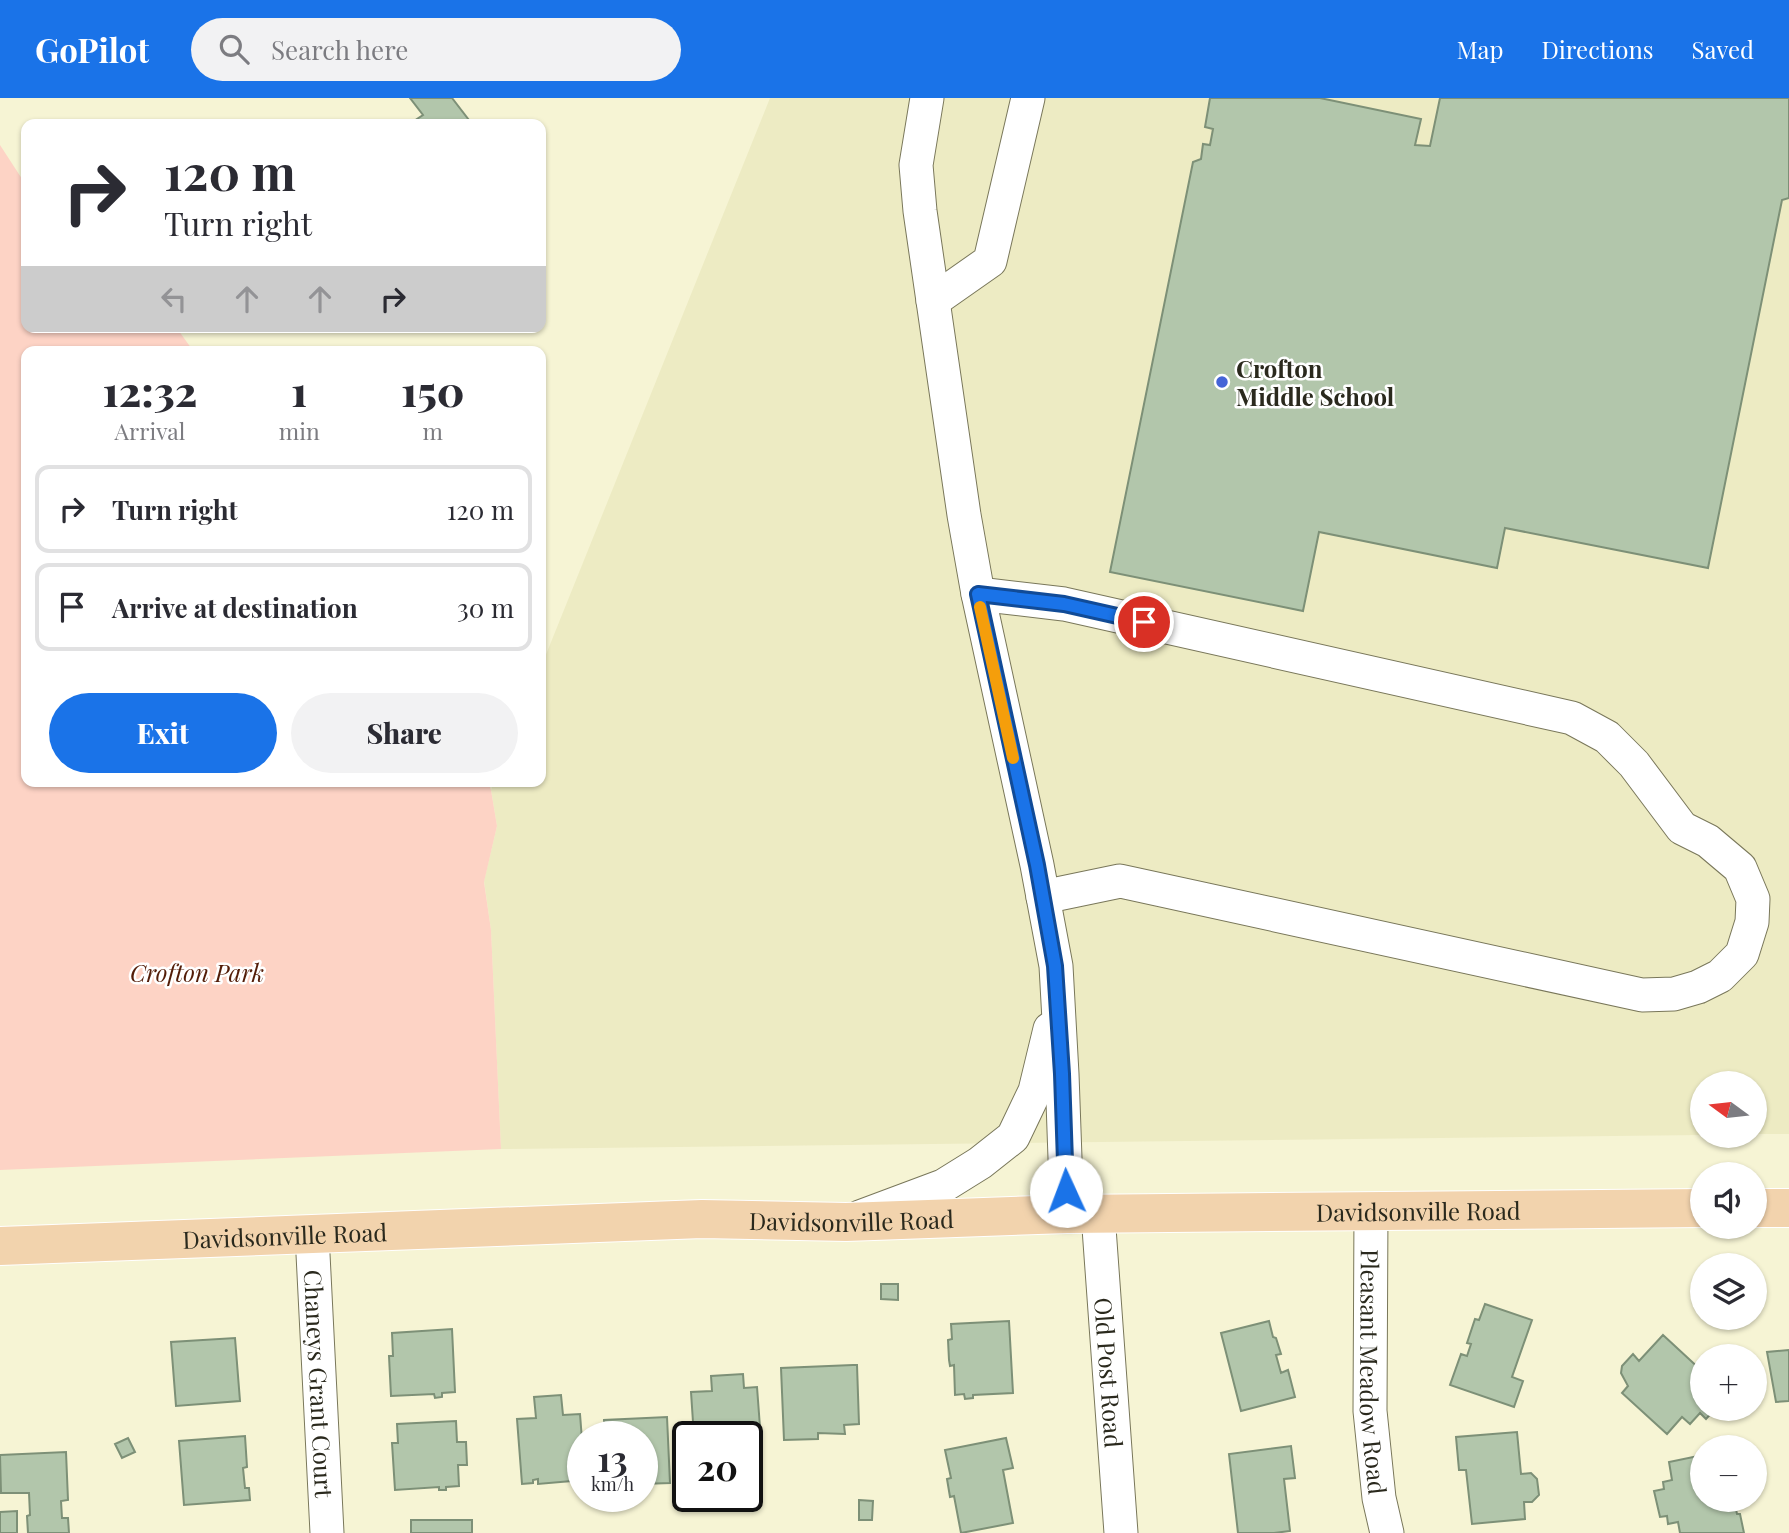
<!DOCTYPE html>
<html lang="en">
<head>
<meta charset="utf-8">
<style>
	body { margin:0; font-family:"Playfair Display",serif; background:#f2f2f3; color:#2b2b33; height:100vh; display:flex; flex-direction:column; font-size:26px; white-space:nowrap }
	* { box-sizing:border-box; margin:0 }
	p { font-size:23px; color:#7c7c81 }
	.icon { flex:none; width:38px; height:38px; fill:none; stroke:currentColor; stroke-width:2; stroke-linecap:round; stroke-linejoin:round }
	.map { position:relative; flex:1; overflow:hidden }
	.side { position:absolute; left:21px; top:248px; width:525px; height:441px; display:flex; flex-direction:column; background:#fff; border-radius:14px; box-shadow:0 2px 5px #0004 }
	.side>* { flex:none }
	.hud { position:absolute; left:21px; top:21px; width:525px; height:214px; border-radius:14px; box-shadow:0 2px 5px #0004; background:#fff; color:#2b2b33; overflow:hidden }
	.needle { width:46px; rotate:285deg }
	.fabs { position:absolute; left:1690px; top:973px; display:grid; gap:14px }
	.fabs a { display:grid; place-items:center; width:77px; height:77px; border-radius:50%; background:#fff; box-shadow:0 2px 5px #0004; font-size:35px }
	.speed { position:absolute; left:567px; top:1323px; display:flex; gap:14px; font-size:35px; font-weight:700; text-align:center }
	.speed>* { display:grid; place-content:center; width:91px; height:91px; border-radius:50%; background:#fff; box-shadow:0 2px 5px #0004; line-height:1 }
	.speed small { font-size:18px; font-weight:400 }
	.speed .limit { border:4px solid #111; border-radius:10px; background:#fff; color:#111 }
	.pin { position:absolute; display:grid; place-items:center; width:60px; height:60px; color:#fff; margin:-30px; border:4px solid #fff; border-radius:50%; box-shadow:0 2px 7px #0007 }
	.me { position:absolute; width:77px; margin:-38px; rotate:358deg; stroke-linejoin:round; filter:drop-shadow(0 0 5px #0008) }
	.turn { display:flex; align-items:center; gap:24px; height:147px; padding:0 28px; font-size:32px }
	.turn .icon { width:91px; height:91px; stroke-width:2.5 }
	.turn b { display:block; font-size:49px; line-height:60px }
	.lanes { display:flex; align-items:center; height:66px; padding:0 28px; background:#0003; justify-content:center; gap:35px; direction:ltr }
	.lanes .off { opacity:.35 }
	.eta { display:flex; justify-content:space-evenly; align-items:center; height:119px; text-align:center }
	.eta b { font-size:42px; font-weight:800; line-height:49px }
	.cta { display:flex; gap:14px; margin-top:auto; padding:14px 28px }
	.cta a { flex:1; height:80px; border-radius:42px; background:#1a73e8; color:#fff; font-size:28px; font-weight:800; line-height:80px; text-align:center }
	.cta a+a { background:#f2f2f3; color:#2b2b33 }
	ul { padding:0; list-style:none }
	li { display:flex; align-items:center; gap:21px; height:88px; margin:0 14px 10px; padding:0 14px; border:4px solid #e1e1e2; border-radius:14px }
	li div { flex:1 }
	li b { display:block; font-size:26px }
	li em { font-style:normal }
	header { display:flex; align-items:center; gap:42px; box-sizing:border-box; height:98px; padding:0 35px; background:#1a73e8; color:#fff }
	header strong { font-size:33px }
	nav { display:flex; gap:38px; margin-inline-start:auto; font-size:24px }
	.search { width:490px; height:63px; background:#f2f2f3; display:flex; align-items:center; gap:18px; box-sizing:border-box; padding:0 24px; border-radius:38px; color:#7c7c81; font-size:26px }
	.map>svg:first-child { display:block }
</style>
</head>
<body>
<header>
<strong>GoPilot</strong>
<div class="search"><svg class="icon" aria-label="search" viewBox="0 0 24 24"><circle cx="10" cy="10" r="6"/><path d="M15 15l6 6"/></svg>Search here</div>
<nav><a>Map</a><a>Directions</a><a>Saved</a></nav>
</header>
<div class="map">
<svg width="1789" height="1435" viewBox="0 0 1789 1435">
	<rect width="100%" height="100%" fill="#f6f4d4"/>
	<path fill="#edebc3" d="M770,0h1019v1036h-34v-51h-52v52l-1202,14 -10,-219 -7,-49 13,-55 -6,-36 3,-8h47v-115z"/>
	<path fill="#fdd3c5" d="M0,47l26,40v142h150l18,25h-168v430h462l3,8 6,36 -13,56 7,48 10,219 -501,21z"/>
	<path fill="#b2c6ab" stroke="#7d9077" stroke-width="2" d="M410,0h42l20,26h-60l-1,-1 12,-8z
		M1210,0h110l101,21 -6,26 15,1 10,-48h349v100l-7,2 -74,368 -203,-40 -8,40 -178,-36 -16,79 -193,-39 83,-410 8,-3 2,-15 7,1 3,-16 -8,-2z
		M881,1186h17v16l-17,-1z
		M1485,1206l47,16 -20,57 11,4 -9,26 -64,-22 11,-31 6,2 4,-12 -4,-1 8,-24 4,1z
		M1009,1223l4,72 -40,2v3l-8,1 -1,-5 -9,1 -1,-30 -4,1 -1,-6 -1,-20 4,-1 -1,-15z
		M1269,1223l4,16 3,1 5,16 -5,1 5,18 7,-3 7,27 -54,14 -20,-78z
		M452,1231l3,63 -13,1v4l-7,1 -1,-4 -43,2 -2,-40h4l-1,-23z
		M1663,1237l40,37v37h12l-9,10 -6,-6 -10,11 -8,-7 -15,17 -45,-41 6,-7 -7,-13 1,-7 11,-12 6,7z
		M235,1240l5,63 -64,5 -5,-64z
		M1789,1252v51l-13,1 -9,-50z
		M853,1267h4l2,59 -15,1 1,9 -27,-1v6l-34,1 -3,-72z
		M743,1276l1,14 13,-1 5,67h-15v-17h-53l-3,-45 21,-1 -1,-15z
		M561,1297l2,20 17,-1 3,39v27l-45,4v-5l-5,1v3l-11,1 -5,-65 19,-1 -2,-21z
		M667,1319l3,66 -28,1v-47h-37l-1,-17z
		M456,1323l1,21h9l1,23h-9l1,21 -13,1v3h-7v-3l-44,3 -3,-47h6l-1,-19z
		M1517,1334l4,42 10,-1 6,6 2,16 -7,7h-8l1,17 -53,5 -6,-54h-7l-3,-33z
		M245,1338l2,31 -4,1 2,20h4l1,12 -66,5 -5,-64z
		M128,1340l7,14 -13,6 -7,-14z
		M1006,1340l7,30 -10,2 10,53 -52,10 -7,-37 -4,1 -3,-18 4,-1 -6,-28z
		M1291,1348l4,32 -11,1 6,52 -16,2h-36l-9,-79z
		M66,1354l2,48 -7,1 1,17h6l1,15h-41l-1,-17 3,-1 -1,-22h-28l-1,-38z
		M1703,1357v45h31l3,14h3l4,19h-64l-2,-11 -10,2 -1,-8 -7,1 -6,-26 10,-2 -1,-7 9,-2 -3,-18z
		M859,1402l14,1 -1,19h-13z
		M17,1413v22h-17v-21z
		M411,1422h61v13h-61z"/>
	<g fill="none" stroke-linecap="round" stroke-linejoin="round">
		<defs>
			<g id="minor">
				<path d="M927,0l-11,67 4,46 44,304 14,79 59,271 19,101 6,108 5,140"/>
				<path d="M933,203l57,-40 38,-163"/>
				<path d="M978,496l86,10 508,114 35,19 27,27 48,64 26,13 32,27 13,31 -1,23 -10,32 -22,22 -22,11 -24,7 -32,1 -522,-114 -77,16"/>
				<path id="s1" d="M1371,1113l-1,200 9,87 8,35"/>
				<path id="s2" d="M1098,1116l23,319"/>
				<path d="M860,1119l83,-31 37,-23 33,-26 22,-46 15,-62"/>
				<path id="s3" d="M312,1136l15,299"/>
			</g>
			<g id="major">
				<path d="M1755,1110h34"/>
				<path id="s4" d="M0,1148l702,-27 144,3 221,-8 636,-6"/>
			</g>
		</defs>
		<use href="#minor" stroke="#79775a" stroke-width="35"/>
		<use href="#major" stroke="#fff" stroke-width="40"/>
		<use href="#minor" stroke="#fff" stroke-width="33"/>
		<use href="#major" stroke="#f2d3ad" stroke-width="38"/>
	</g>
	<g fill="none" stroke-linecap="round" stroke-linejoin="round">
		<defs>
			<path id="route" d="M1066,1093l-4,-117 -7,-108 -18,-101 -59,-271 86,10 80,18"/>
		</defs>
		<use href="#route" stroke="#114b97" stroke-width="18"/>
		<use href="#route" stroke="#1a73e8" stroke-width="12"/>
		<path stroke="#f59e0b" stroke-width="12" d="M980,509l33,151"/>
	</g>
	<circle fill="#4564d7" stroke="#fff" stroke-width="2.5" cx="1222" cy="284" r="7"/>
	<g text-anchor="middle" dominant-baseline="central" stroke-width="5" stroke-linejoin="round" paint-order="stroke">
		<g font-size="24" font-weight="bold" fill="#2a291d" stroke="#fff" text-anchor="start">
			<text x="1236" y="270">Crofton<tspan x="1236" dy="28">Middle School</tspan></text>
		</g>
		<g font-size="24" font-style="italic" fill="#531d08" stroke="#fff">
			<text x="197" y="874">Crofton Park</text>
		</g>
		<g font-size="24" fill="#2a291d" stroke="#fff">
			<text stroke="none"><textPath href="#s4" startOffset="1419">Davidsonville Road</textPath></text>
			<text stroke="none"><textPath href="#s4" startOffset="852">Davidsonville Road</textPath></text>
			<text stroke="none"><textPath href="#s4" startOffset="285">Davidsonville Road</textPath></text>
			<text stroke="none"><textPath href="#s1" startOffset="161">Pleasant Meadow Road</textPath></text>
			<text stroke="none"><textPath href="#s2" startOffset="159">Old Post Road</textPath></text>
			<text stroke="none"><textPath href="#s3" startOffset="150">Chaneys Grant Court</textPath></text>
		</g>
	</g>
</svg>
<div class="fabs">
<a><svg class="needle" viewBox="-14 -14 28 28"><path d="M0-13l5 13h-10z" fill="#e53935"/><path d="M0 13l5-13h-10z" fill="#7c7c81"/></svg></a>
<a><svg class="icon" aria-label="sound" viewBox="0 0 24 24"><path d="M4 9h4l5-4v14l-5-4H4zM17 9q2 3 0 6"/></svg></a>
<a><svg class="icon" aria-label="layers" viewBox="0 0 24 24"><path d="M12 4l9 5-9 5-9-5zM3 14l9 5 9-5"/></svg></a>
<a>+</a>
<a>−</a>
</div>
<div class="speed"><div>13<small>km/h</small></div><div class="limit">20</div></div>
<div class="pin" style="left:1144px;top:524px;background:#d93025"><svg class="icon" aria-label="arrive" viewBox="0 0 24 24"><path d="M6 21V4h12l-3 4 3 4H6"/></svg></div>
<svg class="me" style="left:1066px;top:1093px" viewBox="-20 -20 40 40"><circle r="19" fill="#fff"/><path d="M0-13L10 11 0 6-10 11z" fill="#1a73e8"/></svg>
<div class="hud">
<div class="turn"><svg class="icon" aria-label="right" viewBox="0 0 24 24"><path d="M7 20v-9h11M14 6l5 5-5 5"/></svg><div><b>120 m</b>Turn right</div></div>
<div class="lanes"><svg class="icon off" aria-label="left" viewBox="0 0 24 24"><path d="M17 20v-9H6M10 6l-5 5 5 5"/></svg><svg class="icon off" aria-label="ahead" viewBox="0 0 24 24"><path d="M12 20V5M6 11l6-6 6 6"/></svg><svg class="icon off" aria-label="ahead" viewBox="0 0 24 24"><path d="M12 20V5M6 11l6-6 6 6"/></svg><svg class="icon" aria-label="right" viewBox="0 0 24 24"><path d="M7 20v-9h11M14 6l5 5-5 5"/></svg></div>
</div>
<section class="side">
<div class="eta">
<div><b>12:32</b><p>Arrival</p></div>
<div><b>1</b><p>min</p></div>
<div><b>150</b><p>m</p></div>
</div>
<ul>
<li><svg class="icon" aria-label="right" viewBox="0 0 24 24"><path d="M7 20v-9h11M14 6l5 5-5 5"/></svg><div><b>Turn right</b></div><em>120 m</em></li>
<li><svg class="icon" aria-label="arrive" viewBox="0 0 24 24"><path d="M6 21V4h12l-3 4 3 4H6"/></svg><div><b>Arrive at destination</b></div><em>30 m</em></li>
</ul>
<div class="cta"><a>Exit</a><a>Share</a></div>
</section>
</div>
</body>
</html>
